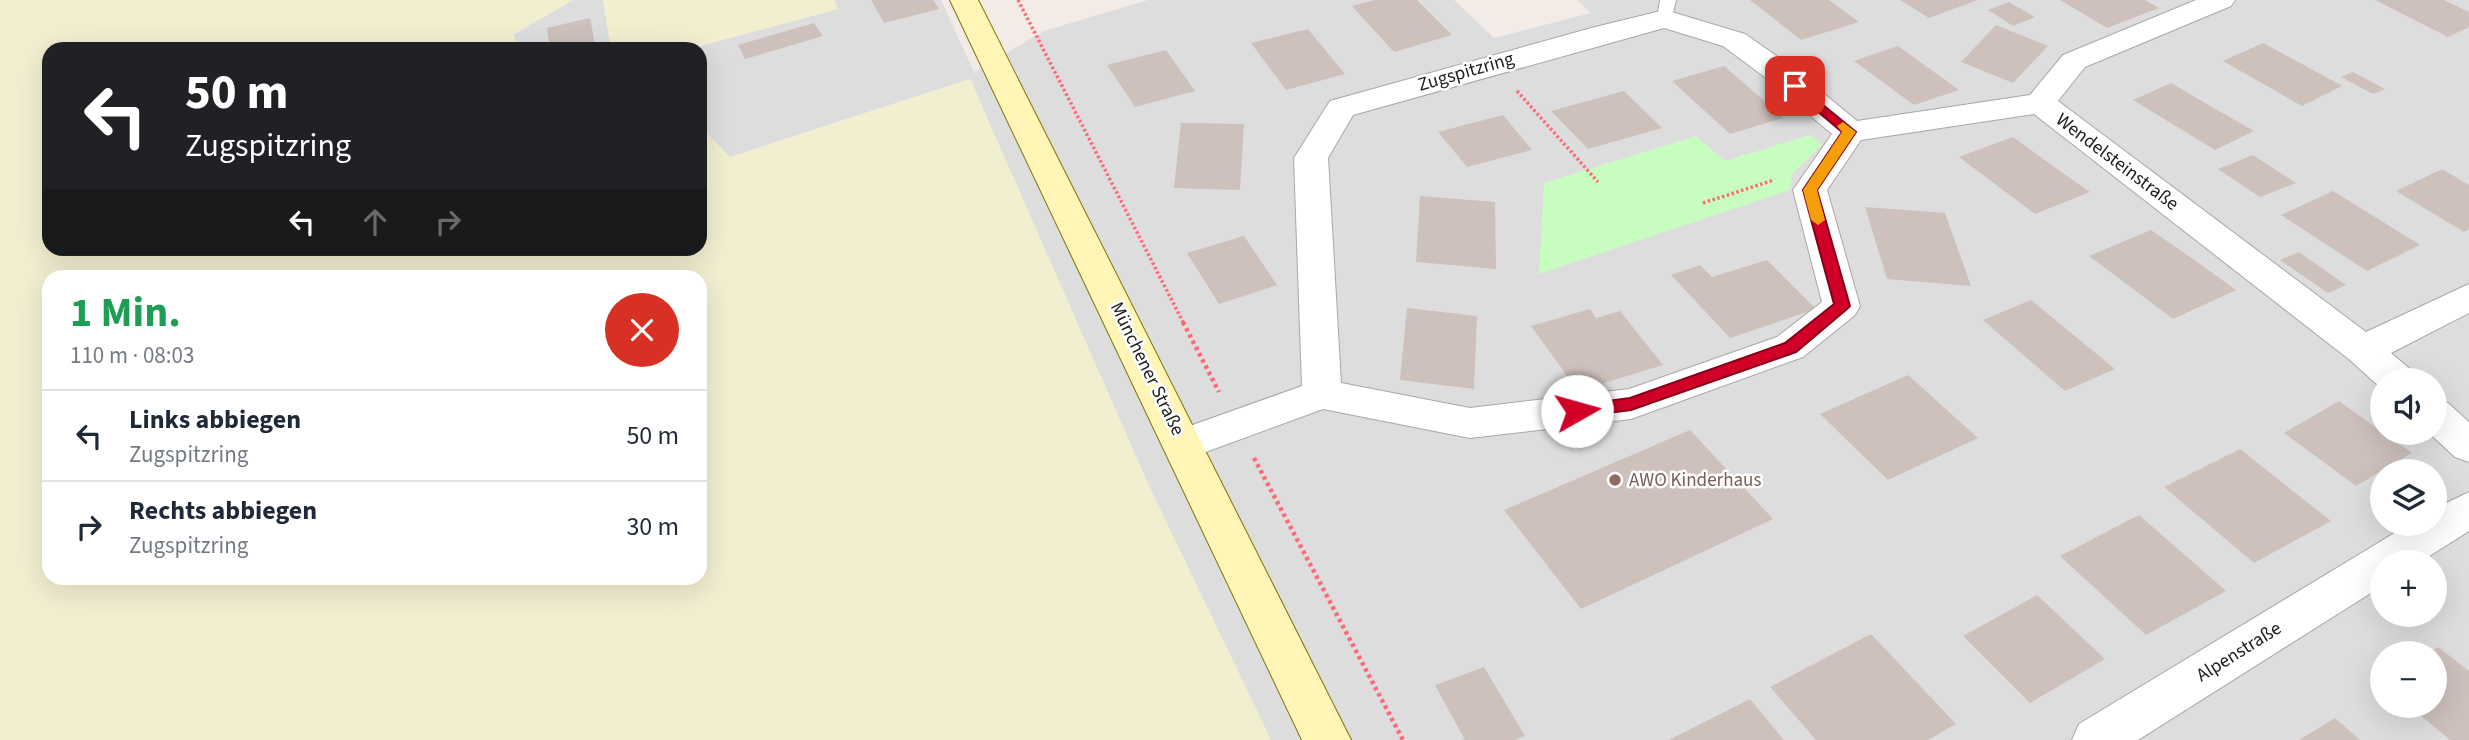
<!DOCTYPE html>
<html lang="de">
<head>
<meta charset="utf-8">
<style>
	body { margin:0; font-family:"Source Sans 3",sans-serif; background:#f6f6f7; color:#1f2937; height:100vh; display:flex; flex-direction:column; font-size:26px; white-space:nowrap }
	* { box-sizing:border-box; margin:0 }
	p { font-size:23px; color:#747a83 }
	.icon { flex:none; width:38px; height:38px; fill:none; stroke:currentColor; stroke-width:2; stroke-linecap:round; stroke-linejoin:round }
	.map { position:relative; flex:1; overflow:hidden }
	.drawer { position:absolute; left:42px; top:270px; width:665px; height:315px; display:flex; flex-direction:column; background:#fff; border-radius:21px; box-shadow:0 7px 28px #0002 }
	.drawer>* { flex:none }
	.hud { position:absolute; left:42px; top:42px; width:665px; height:214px; border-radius:21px; box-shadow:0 7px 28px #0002; background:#202124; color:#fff; overflow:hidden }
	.controls { position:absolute; left:2370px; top:368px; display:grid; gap:14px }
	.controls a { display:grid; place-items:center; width:77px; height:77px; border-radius:50%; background:#fff; box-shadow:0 7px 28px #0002; font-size:35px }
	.pin { position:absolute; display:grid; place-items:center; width:60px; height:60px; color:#fff; margin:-30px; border-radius:14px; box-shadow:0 4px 10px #0006 }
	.me { position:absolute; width:77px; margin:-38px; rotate:83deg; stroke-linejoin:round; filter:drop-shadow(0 0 5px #0008) }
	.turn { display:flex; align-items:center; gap:24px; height:147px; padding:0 28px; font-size:32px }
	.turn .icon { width:91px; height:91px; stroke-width:2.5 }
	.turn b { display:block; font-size:49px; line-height:60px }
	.lanes { display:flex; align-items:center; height:66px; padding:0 28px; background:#0003; justify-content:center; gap:35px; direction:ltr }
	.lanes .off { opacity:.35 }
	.round { display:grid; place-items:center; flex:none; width:74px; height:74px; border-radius:37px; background:#f6f6f7 }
	.summary { display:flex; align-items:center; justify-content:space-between; height:119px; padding:0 28px }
	h1 { font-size:42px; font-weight:700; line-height:52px; color:#1e9e55 }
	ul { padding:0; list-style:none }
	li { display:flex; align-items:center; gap:21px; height:91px; padding:0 28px; border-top:2px solid #e0e1e3 }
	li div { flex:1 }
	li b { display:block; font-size:26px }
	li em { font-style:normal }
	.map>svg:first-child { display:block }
</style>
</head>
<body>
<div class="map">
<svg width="2469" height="740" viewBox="0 0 2469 740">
	<rect width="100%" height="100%" fill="#f2ebe6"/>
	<path fill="#dedddd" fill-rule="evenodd" d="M573,0h30l8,49h-92l-6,-14z
		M834,0h107l33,72 70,-41 104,-31h306l40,38 97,-25 -14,-13h892v740h-1198l-122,-254 -179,-407 -240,78 -30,-31v-77h-11l149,-40zM2382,380h52v52h-52zM2382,471h52v52h-52zM2382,562h52v52h-52zM2382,653h52v52h-52z"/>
	<path fill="#f2eed0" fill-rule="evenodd" d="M0,0h573l-60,34 6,15h-470v199h651v-122l30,31 240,-78 179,407 122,254h-1271zM49,276h651v302h-651z
		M603,0h231l4,9 -149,40h-78z"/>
	<path fill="#c7fec0" d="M1810,135l12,9 -30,30 -2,16 -251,84 5,-91 152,-47 29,25z"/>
	<path fill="#cec0bb" d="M871,0h62l6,9 -55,14z
		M1375,0h42l35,35 -58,17 -42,-46z
		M1750,0h79l30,22 -58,18z
		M1900,0h78l-49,18z
		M2060,0h85l14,8 -52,20z
		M2375,0h69l25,12v15l-21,10z
		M2009,2l26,15 -22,9 -25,-16z
		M590,18l5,26 -23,5h-22l-3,-21z
		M814,23l9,13 -78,23 -7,-14z
		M1996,25l52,21 -35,37 -52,-21z
		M1308,29l37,45 -59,16 -35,-47z
		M2263,43l39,21 40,22 -40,20 -79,-45z
		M1898,46l61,44 -45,15 -60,-44z
		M1166,50l29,41 -60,16 -28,-42z
		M1724,66l29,25 30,27 -53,16 -58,-53z
		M2353,72l32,17 -12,5 -32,-17z
		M2171,83l41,24 42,24 -39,19 -82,-50z
		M1624,91l38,37 -74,21 -37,-38z
		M1503,115l29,35 -65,17 -29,-35z
		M1181,123l63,1 -4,66 -66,-2z
		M2013,137l37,27 40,28 -55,22 -76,-57z
		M2253,155l23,15 20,13 -36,14 -42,-28z
		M2442,169l27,16v44l-5,3 -68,-41z
		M2333,191l42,26 45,28 -53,26 -86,-56z
		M1420,196l75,6 1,67 -80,-7z
		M1865,207l80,6 26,73 -84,-7z
		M2151,230l42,29 43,31 -63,29 -84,-63z
		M1244,236l33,49 -58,19 -32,-51z
		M2299,252l47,33 -18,8 -48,-33z
		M1767,260l49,49 -86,29 -59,-63 29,-10 12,12z
		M2031,300l84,69 -50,22 -82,-71z
		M1407,308l70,8 -3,73 -74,-9z
		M1590,309l6,9 24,-7 43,54 -85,26 -47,-65z
		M1908,375l70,63 -90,42 -68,-66z
		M2339,401l43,31 30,21 -56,33 -72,-53z
		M1690,430l83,89 -192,90 -77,-99z
		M2240,449l91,72 -77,42 -90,-76z
		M2139,515l87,76 -80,44 -86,-79z
		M2037,595l68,64 -75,44 -67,-67z
		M1871,634l85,90 -28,16h-112l-46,-53z
		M2438,647l31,24v69h-19l-42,-35h26v-52h-5z
		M1484,667l41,69 -10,4h-50l-30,-55z
		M1750,699l34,41h-115z
		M2335,718l25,22h-61z"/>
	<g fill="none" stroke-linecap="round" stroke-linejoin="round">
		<defs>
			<path id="lane" d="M1660,0h16l-5,22h-12l-2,-3z"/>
			<path id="street" d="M2196,0h39l-4,6 -146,61 -27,34 308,231 103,-48v29l-78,40 20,17 5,10h-34v9l-32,-29 -316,-246 -173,26 -34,50 33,116 -5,9 -52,42 -172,62 -161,19 -147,-29 -139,51 -14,-5 -6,-11 6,-11 132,-47 -8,-228 36,-57 265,-74 70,-17 80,24 43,30 69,57 173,-26 33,-40zM1664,28l59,18 43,32 66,56 -39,56 29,112 -45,35 -148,52 -159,19 -129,-25 -13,-225 25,-43z
				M2434,399l14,4 21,19v40l-14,-5 -27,-25h6z
				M2469,492v39l-49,31h-38v24l-244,154h-66l7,-16 332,-201h23v-14z"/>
			<path id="secondary" d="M950,0h28l373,740h-49z"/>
		</defs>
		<use href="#lane" stroke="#a7a7a7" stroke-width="2"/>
		<use href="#street" stroke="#a7a7a7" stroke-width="2"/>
		<use href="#secondary" stroke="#7e7400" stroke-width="2"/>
		<path stroke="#ff6976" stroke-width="3.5" stroke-dasharray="2.5 2.5" stroke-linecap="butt" d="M1018,0l166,324
			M1517,91l81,91
			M1703,203l71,-23"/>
		<path stroke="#ff6976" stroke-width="4.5" stroke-dasharray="3.5 3.5" stroke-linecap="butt" d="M1183,322l36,70
			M1254,458l149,282"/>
		<use href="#lane" fill="#fff" fill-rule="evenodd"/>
		<use href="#street" fill="#fff" fill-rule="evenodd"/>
		<use href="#secondary" fill="#fff5b6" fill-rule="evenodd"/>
	</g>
	<path fill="#d00027" stroke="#870019" stroke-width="2" d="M1795,82l61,50 -39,58 33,116 -3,3 -51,43 -165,58 -54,7 -6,-2 -2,-4 2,-5 59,-8 155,-55 49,-39 -31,-114 39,-58 -51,-43 -2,-3z"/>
	<path fill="#f59e0b" d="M1843,122l13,10 -39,58 8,30 -7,5 -7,-5 -8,-30 39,-58 -5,-6z"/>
	<circle fill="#8d6e63" stroke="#fff" stroke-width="2.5" cx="1615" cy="480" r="7"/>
	<g text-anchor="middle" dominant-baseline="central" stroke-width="5" stroke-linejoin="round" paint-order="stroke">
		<g font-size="19" fill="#202020" stroke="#fff">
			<text transform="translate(1466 72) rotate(-16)">Zugspitzring</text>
			<text transform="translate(2117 162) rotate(37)">Wendelsteinstraße</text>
			<text transform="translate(1147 369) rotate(64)">Münchener Straße</text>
			<text transform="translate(2239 652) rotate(-32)">Alpenstraße</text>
		</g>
		<g font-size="19" fill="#785e54" stroke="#fff" text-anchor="start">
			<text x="1629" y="480">AWO Kinderhaus</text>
		</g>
	</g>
</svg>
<div class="controls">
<a><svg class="icon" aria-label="sound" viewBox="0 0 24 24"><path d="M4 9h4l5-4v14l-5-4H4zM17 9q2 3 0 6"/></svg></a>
<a><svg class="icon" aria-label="layers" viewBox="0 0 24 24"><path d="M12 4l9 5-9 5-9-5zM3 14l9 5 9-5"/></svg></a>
<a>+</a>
<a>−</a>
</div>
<div class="pin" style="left:1795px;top:86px;background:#d93025"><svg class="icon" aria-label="arrive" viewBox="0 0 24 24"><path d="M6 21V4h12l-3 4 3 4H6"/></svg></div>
<svg class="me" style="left:1577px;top:411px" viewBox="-20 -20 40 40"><circle r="19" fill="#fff"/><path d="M0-13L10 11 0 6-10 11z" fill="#d00027"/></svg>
<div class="hud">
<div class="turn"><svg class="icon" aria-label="left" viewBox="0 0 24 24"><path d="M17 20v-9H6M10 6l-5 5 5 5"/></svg><div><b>50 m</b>Zugspitzring</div></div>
<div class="lanes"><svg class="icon" aria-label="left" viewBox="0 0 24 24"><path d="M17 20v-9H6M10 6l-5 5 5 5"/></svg><svg class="icon off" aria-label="ahead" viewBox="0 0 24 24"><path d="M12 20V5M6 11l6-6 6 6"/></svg><svg class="icon off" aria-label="right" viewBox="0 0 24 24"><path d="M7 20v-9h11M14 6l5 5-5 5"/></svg></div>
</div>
<section class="drawer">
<div class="summary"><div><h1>1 Min.</h1><p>110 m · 08:03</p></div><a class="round" style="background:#d93025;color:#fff"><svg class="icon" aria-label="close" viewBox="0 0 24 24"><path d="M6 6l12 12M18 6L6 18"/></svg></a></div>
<ul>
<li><svg class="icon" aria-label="left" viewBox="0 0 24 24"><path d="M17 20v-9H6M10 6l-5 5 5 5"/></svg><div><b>Links abbiegen</b><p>Zugspitzring</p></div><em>50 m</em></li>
<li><svg class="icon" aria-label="right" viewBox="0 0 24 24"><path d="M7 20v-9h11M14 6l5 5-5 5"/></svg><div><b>Rechts abbiegen</b><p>Zugspitzring</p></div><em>30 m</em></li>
</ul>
</section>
</div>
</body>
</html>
